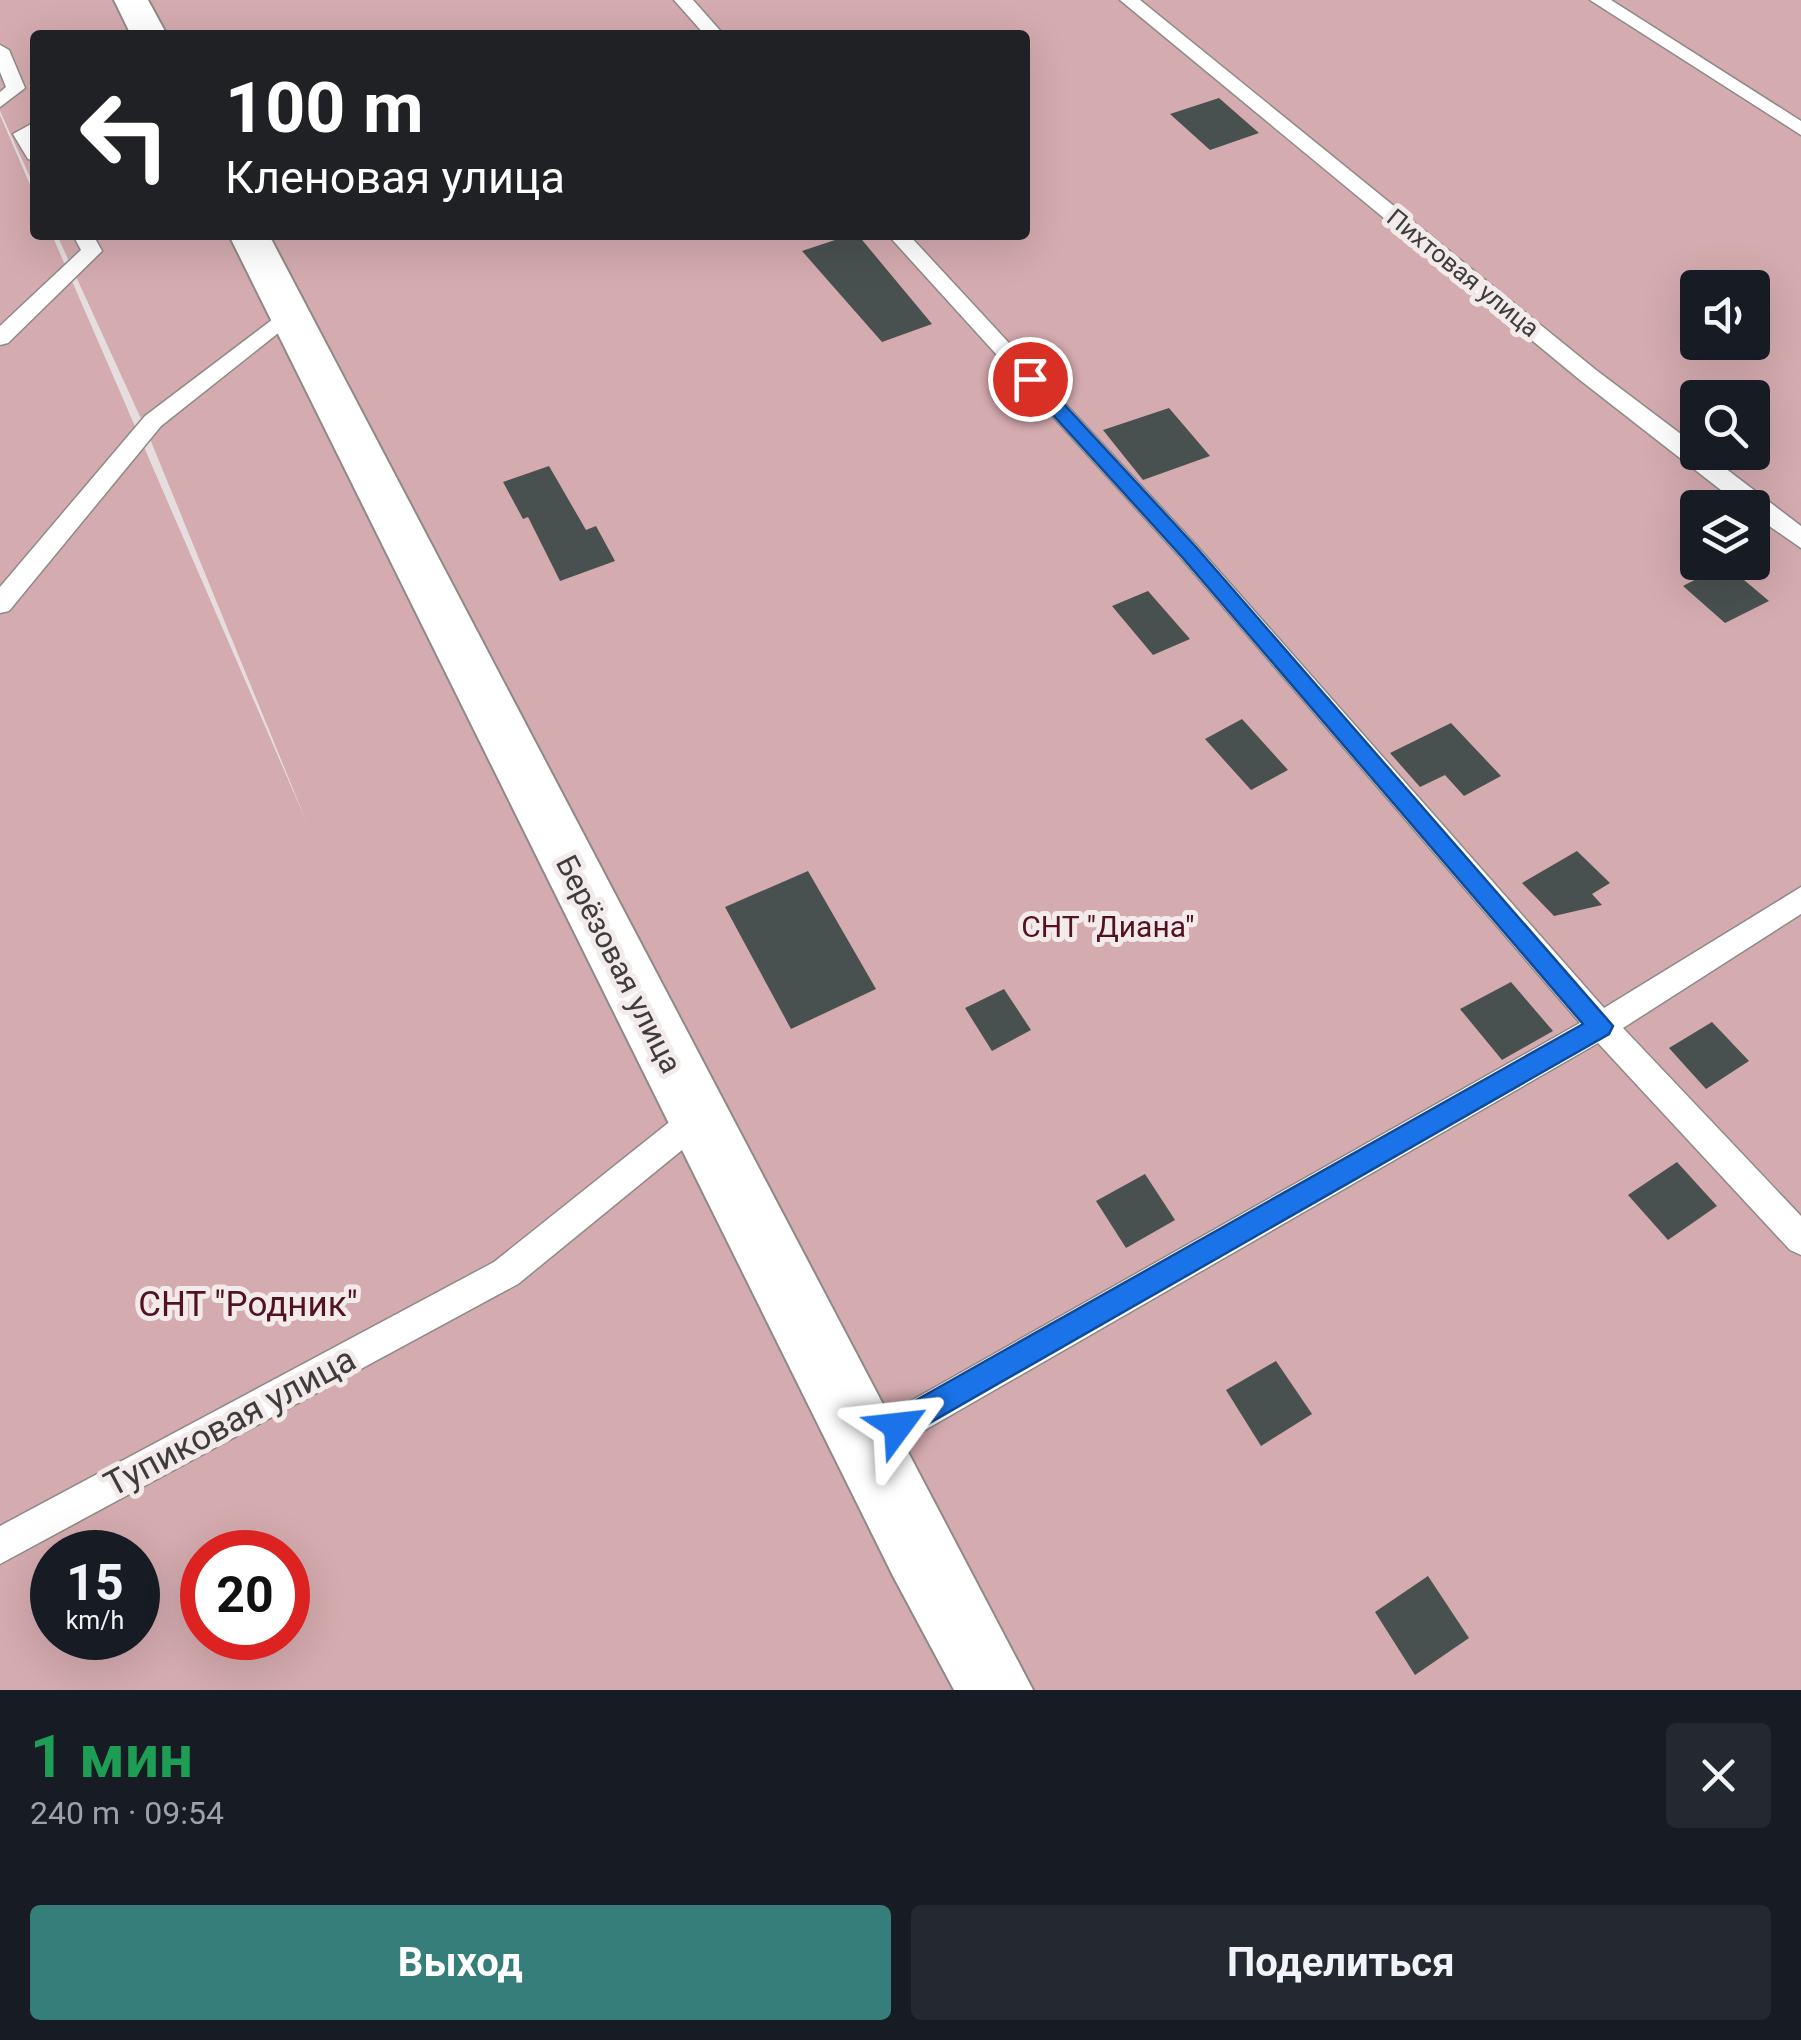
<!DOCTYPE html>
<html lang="ru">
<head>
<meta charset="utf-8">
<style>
	body { margin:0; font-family:Roboto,sans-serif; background:#242831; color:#f1f3f6; height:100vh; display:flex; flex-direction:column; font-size:38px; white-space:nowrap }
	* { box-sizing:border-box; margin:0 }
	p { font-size:32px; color:#9ea1a6 }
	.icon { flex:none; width:55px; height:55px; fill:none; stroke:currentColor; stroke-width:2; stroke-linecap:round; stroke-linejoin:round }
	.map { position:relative; height:1690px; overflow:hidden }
	.sheet { display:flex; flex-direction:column; background:#171b24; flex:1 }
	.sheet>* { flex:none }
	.banner { position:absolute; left:30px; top:30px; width:1000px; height:210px; border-radius:10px; box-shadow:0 10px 40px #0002; background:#202124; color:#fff; overflow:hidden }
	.fabs { position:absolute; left:1680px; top:270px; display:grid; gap:20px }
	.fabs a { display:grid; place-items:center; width:90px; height:90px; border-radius:10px; background:#171b24; box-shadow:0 10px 40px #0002; font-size:50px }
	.speed { position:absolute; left:30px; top:1530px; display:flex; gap:20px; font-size:50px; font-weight:700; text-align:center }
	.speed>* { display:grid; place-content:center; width:130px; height:130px; border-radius:50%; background:#171b24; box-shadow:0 10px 40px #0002; line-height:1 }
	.speed small { font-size:25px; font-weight:400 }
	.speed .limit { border:15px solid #d22; background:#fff; color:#111 }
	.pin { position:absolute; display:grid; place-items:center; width:85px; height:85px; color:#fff; margin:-42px; border:5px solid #fff; border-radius:50%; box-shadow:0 2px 10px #0007 }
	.me { position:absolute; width:110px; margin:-55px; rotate:60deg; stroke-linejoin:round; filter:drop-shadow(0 0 8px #0008) }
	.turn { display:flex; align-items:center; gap:35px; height:210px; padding:0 30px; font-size:45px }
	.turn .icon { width:130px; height:130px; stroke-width:2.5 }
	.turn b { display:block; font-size:70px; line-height:85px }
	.round { display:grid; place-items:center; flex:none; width:105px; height:105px; border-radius:10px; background:#242831 }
	.summary { display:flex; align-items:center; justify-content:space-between; height:170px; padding:0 30px }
	h1 { font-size:60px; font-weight:700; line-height:75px; color:#1e9e55 }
	.primary-button { display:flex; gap:20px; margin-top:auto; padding:20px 30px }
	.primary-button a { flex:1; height:115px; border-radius:10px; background:#367e7a; color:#fff; font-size:40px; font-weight:700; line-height:115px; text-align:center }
	.primary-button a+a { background:#242831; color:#f1f3f6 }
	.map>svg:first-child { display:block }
</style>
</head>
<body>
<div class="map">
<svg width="1801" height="1690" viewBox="0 0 1801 1690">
	<rect width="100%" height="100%" fill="#e6dede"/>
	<path fill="#d4abaf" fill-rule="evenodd" d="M0,0h1801v1690h-1801v-1575l35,81v39h17l255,588 -159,-389 -91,-199h968v-200h-990v153l-35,-77zM1698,288h54v54h-54zM1698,398h54v54h-54zM1698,508h54v54h-54zM52,1552h86v86h-86zM202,1552h86v86h-86z"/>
	<path fill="#495150" d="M1219,98l40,35 -49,17 -40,-36z
		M850,235h8l74,89 -50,18 -80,-91z
		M1169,408l41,48 -67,24 -40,-50z
		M549,466l37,64 10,-4 19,35 -55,20 -32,-64 -5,2 -20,-37z
		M1725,564l44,37 -44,22 -42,-37z
		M1148,591l42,48 -37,16 -41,-49z
		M1242,719l46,51 -37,20 -46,-51z
		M1451,723l50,53 -37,20 -19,-21 -25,12 -30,-34z
		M1577,851l33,32 -18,11 10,11 -48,11 -32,-33z
		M808,871l68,118 -85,40 -66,-122z
		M1511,982l42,49 -51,29 -42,-51z
		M1004,989l27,41 -39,21 -27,-43z
		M1712,1022l37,39 -43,28 -37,-41z
		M1677,1162l40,44 -49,34 -40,-45z
		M1145,1174l30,46 -49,28 -30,-47z
		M1276,1361l36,53 -51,32 -35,-56z
		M1428,1576l41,62 -54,37 -40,-63z"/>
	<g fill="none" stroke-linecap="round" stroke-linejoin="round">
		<defs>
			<path id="lane" d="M674,0h19l31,35h-19z
				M1120,0h20l456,370 102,77v5h6l97,74v22l-49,-34v-6h-8l-164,-128z
				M1590,0h21l190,121v14z
				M0,45l9,5 16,38 -25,19v-15l6,-5 -6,-15z
				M35,122v39l-7,-2 -15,-25z
				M73,235h20l9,16 -94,92 -8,2v-19l81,-76z
				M888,235h21l288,311 407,462 197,-121v27l-178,114 178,188v39l-11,-5 -192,-207 -720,414 -12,5 -12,-5 -5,-12 5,-12 726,-410 -399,-465z
				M289,307l7,2 4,5 -4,5 -135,107 -152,185 -9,2v-26l145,-171z
				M698,1104l11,4 4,10 -4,10 -191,156 -518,280v-38l494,-264 193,-154z"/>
			<path id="street" d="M114,0h34l19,35h-36z
				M229,235h40l764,1455h-79l-61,-114z"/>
		</defs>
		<use href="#lane" stroke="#908989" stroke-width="3"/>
		<use href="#street" stroke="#908989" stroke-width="4"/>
		<use href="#lane" fill="#fff" fill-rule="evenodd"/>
		<use href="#street" fill="#fff" fill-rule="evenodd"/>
	</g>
	<path fill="#1a73e8" stroke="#114b97" stroke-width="2.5" d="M1030,373l7,2 159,172 417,479 -4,8 -711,407 -10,-4 -4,-11 4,-10 695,-392 -401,-467 -158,-174 -3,-4z"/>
	<g text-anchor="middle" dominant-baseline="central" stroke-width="10" stroke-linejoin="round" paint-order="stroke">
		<g font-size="25" fill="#3f3c3c" stroke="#f3ebeb">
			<text transform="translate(1463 273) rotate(39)">Пихтовая улица</text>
		</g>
		<g font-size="30" fill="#531121" stroke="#f3ebeb">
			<text x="1108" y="926">СНТ "Диана"</text>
		</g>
		<g font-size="30" fill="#3f3c3c" stroke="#f3ebeb">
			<text transform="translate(619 964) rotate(63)">Берёзовая улица</text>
		</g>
		<g font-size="35" fill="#531121" stroke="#f3ebeb">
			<text x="248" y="1304">СНТ "Родник"</text>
		</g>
		<g font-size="35" fill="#3f3c3c" stroke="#f3ebeb">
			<text transform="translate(230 1422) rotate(-28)">Тупиковая улица</text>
		</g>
	</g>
</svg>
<div class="fabs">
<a><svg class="icon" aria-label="sound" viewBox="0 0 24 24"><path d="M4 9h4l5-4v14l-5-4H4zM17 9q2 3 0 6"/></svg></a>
<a><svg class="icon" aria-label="search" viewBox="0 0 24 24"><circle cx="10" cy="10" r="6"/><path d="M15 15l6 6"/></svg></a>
<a><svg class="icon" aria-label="layers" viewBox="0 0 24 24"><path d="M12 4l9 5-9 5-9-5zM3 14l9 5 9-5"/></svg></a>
</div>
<div class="speed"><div>15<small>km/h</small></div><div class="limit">20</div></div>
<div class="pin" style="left:1030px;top:379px;background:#d93025"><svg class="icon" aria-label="arrive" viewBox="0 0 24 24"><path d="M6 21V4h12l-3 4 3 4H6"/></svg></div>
<svg class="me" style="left:898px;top:1426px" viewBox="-20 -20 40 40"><path d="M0-17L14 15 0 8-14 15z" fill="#1a73e8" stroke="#fff" stroke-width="4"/></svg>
<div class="banner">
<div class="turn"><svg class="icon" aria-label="left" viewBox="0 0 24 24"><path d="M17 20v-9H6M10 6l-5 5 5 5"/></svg><div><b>100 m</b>Кленовая улица</div></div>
</div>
</div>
<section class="sheet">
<div class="summary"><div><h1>1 мин</h1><p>240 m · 09:54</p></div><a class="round"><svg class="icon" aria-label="close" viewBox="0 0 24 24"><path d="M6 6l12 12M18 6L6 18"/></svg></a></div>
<div class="primary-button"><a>Выход</a><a>Поделиться</a></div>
</section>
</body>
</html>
